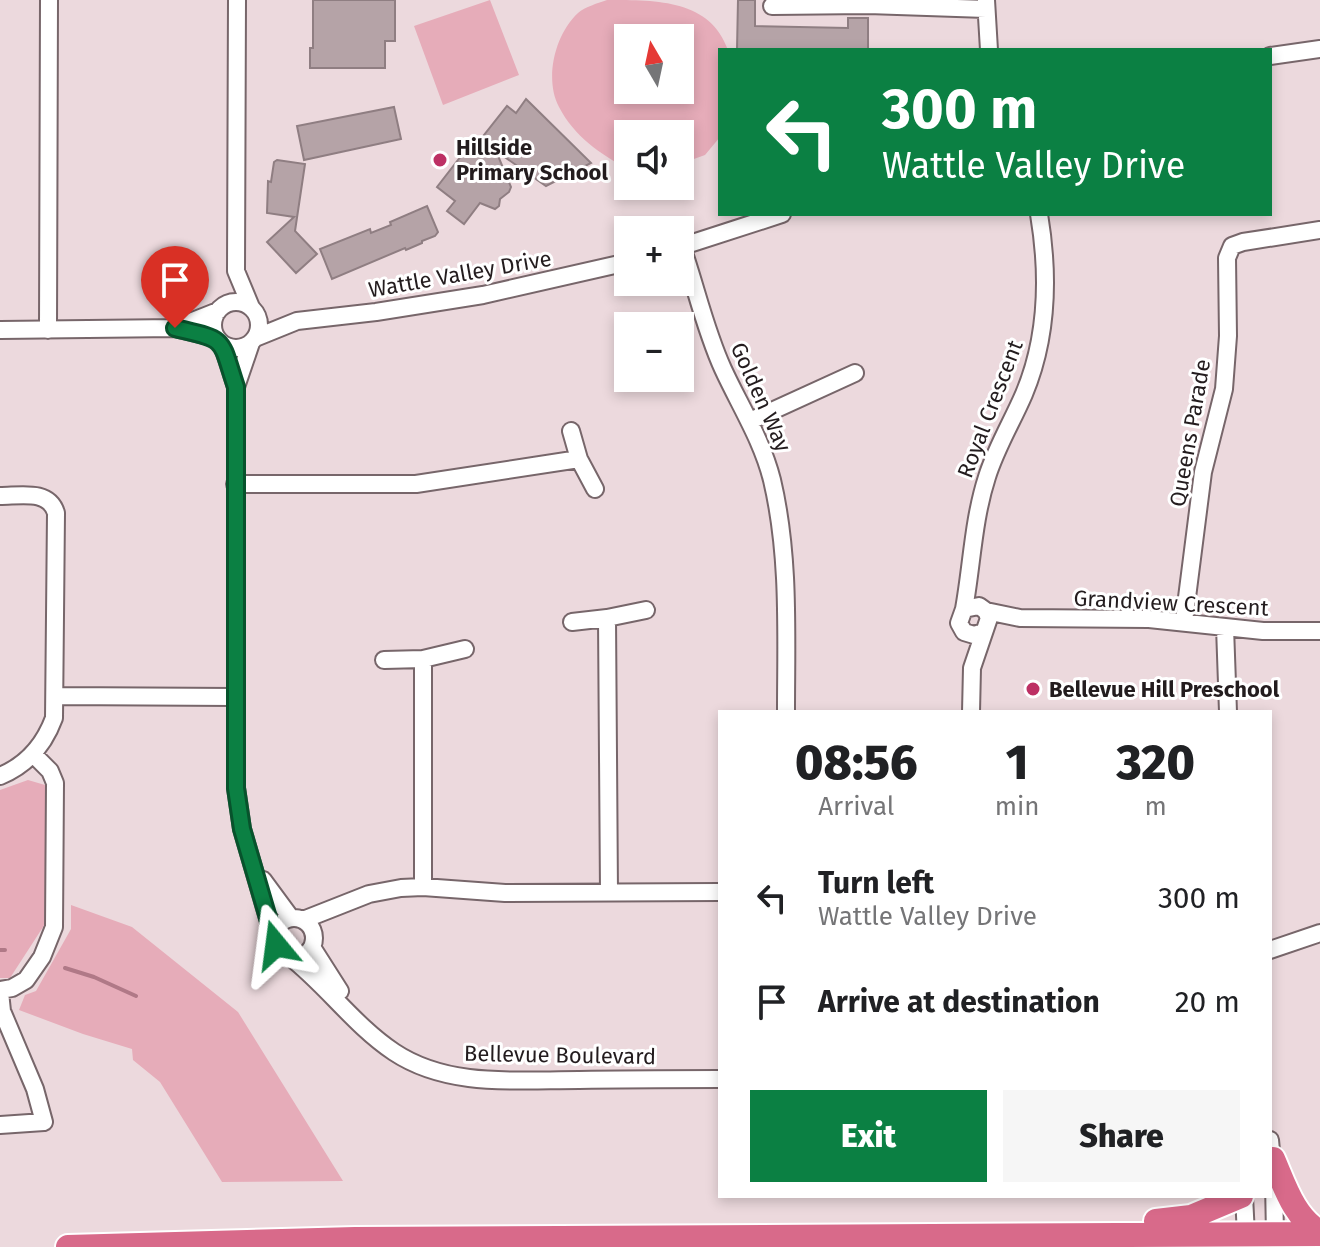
<!DOCTYPE html>
<html lang="en">
<head>
<meta charset="utf-8">
<style>
	body { margin:0; font-family:"Fira Sans",sans-serif; background:#f6f6f6; color:#202124; height:100vh; display:flex; flex-direction:column; font-size:30px; white-space:nowrap }
	* { box-sizing:border-box; margin:0 }
	p { font-size:26px; color:#757577 }
	.icon { flex:none; width:44px; height:44px; fill:none; stroke:currentColor; stroke-width:2; stroke-linecap:round; stroke-linejoin:round }
	.map { position:relative; flex:1; overflow:hidden }
	.panel { position:absolute; left:718px; top:710px; width:554px; height:488px; display:flex; flex-direction:column; background:#fff; border-radius:0px; box-shadow:0 4px 12px #0003 }
	.panel>* { flex:none }
	.banner { position:absolute; left:718px; top:48px; width:554px; height:168px; border-radius:0px; box-shadow:0 4px 12px #0003; background:#0b8043; color:#fff; overflow:hidden }
	.needle { width:52px; rotate:351deg }
	.controls { position:absolute; left:614px; top:24px; display:grid; gap:16px }
	.controls a { display:grid; place-items:center; width:80px; height:80px; border-radius:0px; background:#fff; box-shadow:0 4px 12px #0003; font-size:40px }
	.pin { position:absolute; display:grid; place-items:center; width:68px; height:68px; color:#fff; margin:-82px -34px; border-radius:50% 50% 50% 0; rotate:-45deg; box-shadow:0 0 8px #0007 }
	.pin .icon { rotate:45deg }
	.me { position:absolute; width:88px; margin:-44px; rotate:344deg; stroke-linejoin:round; filter:drop-shadow(0 0 6px #0008) }
	.turn { display:flex; align-items:center; gap:28px; height:168px; padding:0 32px; font-size:36px }
	.turn .icon { width:104px; height:104px; stroke-width:2.5 }
	.turn b { display:block; font-size:56px; line-height:68px }
	.eta { display:flex; justify-content:space-evenly; align-items:center; height:136px; text-align:center }
	.eta b { font-size:48px; font-weight:800; line-height:56px }
	.action { display:flex; gap:16px; margin-top:auto; padding:16px 32px }
	.action a { flex:1; height:92px; border-radius:0px; background:#0b8043; color:#fff; font-size:32px; font-weight:800; line-height:92px; text-align:center }
	.action a+a { background:#f6f6f6; color:#202124 }
	ul { padding:0; list-style:none }
	li { display:flex; align-items:center; gap:24px; height:104px; padding:0 32px }
	li div { flex:1 }
	li b { display:block; font-size:30px }
	li em { font-style:normal }
	.map>svg:first-child { display:block }
</style>
</head>
<body>
<div class="map">
<svg width="1320" height="1247" viewBox="0 0 1320 1247">
	<rect width="100%" height="100%" fill="#ecd9dd"/>
	<path fill="#e6acb9" fill-rule="evenodd" d="M490,0l29,75 -76,30 -29,-79z
		M607,0c52,0 103,0 121,50h-8v87l-15,18 -25,9v-30h-52v35c-28,-15 -54,-33 -69,-62 -15,-28 -4,-73 19,-94 7,-6 20,-10 29,-13zM680,38v52h-52v-52z
		M28,780l17,5v139l-35,54h-10v-188z
		M71,905l61,22 106,85 105,169 -121,1 -62,-100 -27,-22 -1,-11 -49,-15 -64,-24 6,-15 11,-4 35,-62z"/>
	<g fill="none" stroke-linecap="round" stroke-linejoin="round">
		<path stroke="#b07987" stroke-width="4" d="M0,950h5
			M65,968l29,9 42,19"/>
	</g>
	<path fill="#b5a3a7" stroke="#8f7e82" stroke-width="2" d="M313,0h82v41h-10v27h-75v-20h3z
		M738,0h17v26l93,2v-10h20v32h-131z
		M526,99l65,64 -45,23 -50,-35 15,36 -2,5 -9,7 -1,7 -4,3 -15,-6 -16,21 -17,-13 8,-10 -18,-14 35,-45 4,3 31,-39 9,7z
		M394,107l7,32 -97,21 -7,-34z
		M277,160l28,4 -10,67 22,23 -21,19 -29,-31 27,-25 -27,-4 1,-32 3,1 3,-20z
		M427,206l11,26 -3,4 -13,5v2l-16,7 -1,-2 -73,31 -12,-30 50,-20 1,4 20,-8 -1,-3z"/>
	<g fill="none" stroke-linecap="round" stroke-linejoin="round">
		<defs>
			<path id="minor" d="M237,0l-1,271 15,36
				M986,0l3,50
				M772,6l96,-1 118,4
				M1270,56l50,-7
				M680,247l102,-33
				M682,247c14,40 23,83 41,122 17,37 39,71 49,111 18,76 14,155 14,232
				M213 325a23 23 0 1 1 46 0a23 23 0 1 1-46 0Z
				M175,328l43,-17
				M0,330l175,-2 42,10
				M48,330l1,-330
				M255,338l42,-17 79,-9 107,-17 145,-33
				M251,343l-15,44v401l6,41 32,110
				M222,344l14,43
				M750,421l105,-48
				M579,459l16,30
				M235,484h181l163,-25 -8,-28
				M0,496c20,0 49,-7 56,17l-2,205c-10,27 -27,47 -54,58
				M964,609c8,-44 9,-89 23,-132 9,-29 25,-55 37,-83 24,-57 25,-120 15,-180
				M986,611l34,7 129,1 114,12h57
				M607,618l39,-8
				M1184,621l19,-149 21,-83 4,-53 -1,-78 5,-12 11,-4 77,-12
				M572,622l35,-4 2,275
				M1225,627l3,85
				M423,659l42,-10
				M384,660l39,-1v228
				M55,696l180,1
				M971,712l1,-44 17,-50 -3,-7 -7,-5 -15,3 -5,14 5,9 10,3 9,-3
				M263,880l28,38
				M274 938a20 20 0 1 1 40 0a20 20 0 1 1-40 0Z
				M303,920l66,-26 32,-6 22,-1 82,6 215,-1
				M312,947l28,44
				M1270,950l50,-17
				M290,957c37,29 65,69 104,95 54,36 123,28 185,28 47,-1 94,-1 141,-1
				M0,990l12,-2 14,-8 16,-23 12,-30 1,-144 -5,-12 -17,-17
				M0,992l2,19 33,78 9,33 -44,3
				M1270,1140l4,42 1,53
				M1244,1196l2,39"/>
			<path id="highway" d="M1273,1159c11,25 21,59 47,73
				M1156,1221l35,-4 50,-21
				M68,1247l287,-8 965,-5"/>
		</defs>
		<use href="#minor" stroke="#77666a" stroke-width="20"/>
		<use href="#highway" stroke="#fff" stroke-width="28"/>
		<use href="#minor" stroke="#fff" stroke-width="16"/>
		<use href="#highway" stroke="#d86a8a" stroke-width="24"/>
	</g>
	<g fill="none" stroke-linecap="round" stroke-linejoin="round">
		<defs>
			<path id="route" d="M175,328c53,13 44,8 61,59v401l6,41 34,116"/>
		</defs>
		<use href="#route" stroke="#07532c" stroke-width="20"/>
		<use href="#route" stroke="#0b8043" stroke-width="14"/>
	</g>
	<g fill="#bd3064" stroke="#fff" stroke-width="3">
		<circle cx="440" cy="160" r="8"/>
		<circle cx="1033" cy="689" r="8"/>
	</g>
	<g text-anchor="middle" dominant-baseline="central" stroke-width="6" stroke-linejoin="round" paint-order="stroke">
		<g font-size="22" font-weight="bold" fill="#231c1e" stroke="#fff" text-anchor="start">
			<text x="456" y="147">Hillside<tspan x="456" dy="25">Primary School</tspan></text>
			<text x="1049" y="689">Bellevue Hill Preschool</text>
		</g>
		<g font-size="22" fill="#231c1e" stroke="#fff">
			<text transform="translate(460 274) rotate(-10)">Wattle Valley Drive</text>
			<text transform="translate(761 397) rotate(66)">Golden Way</text>
			<text transform="translate(990 409) rotate(-69)">Royal Crescent</text>
			<text transform="translate(1190 433) rotate(-80)">Queens Parade</text>
			<text transform="translate(1171 603) rotate(3)">Grandview Crescent</text>
			<text transform="translate(560 1055) rotate(1)">Bellevue Boulevard</text>
		</g>
	</g>
</svg>
<div class="controls">
<a><svg class="needle" viewBox="-14 -14 28 28"><path d="M0-13l5 13h-10z" fill="#e53935"/><path d="M0 13l5-13h-10z" fill="#757577"/></svg></a>
<a><svg class="icon" aria-label="sound" viewBox="0 0 24 24"><path d="M4 9h4l5-4v14l-5-4H4zM17 9q2 3 0 6"/></svg></a>
<a>+</a>
<a>−</a>
</div>
<div class="pin" style="left:175px;top:328px;background:#d93025"><svg class="icon" aria-label="arrive" viewBox="0 0 24 24"><path d="M6 21V4h12l-3 4 3 4H6"/></svg></div>
<svg class="me" style="left:276px;top:945px" viewBox="-20 -20 40 40"><path d="M0-17L14 15 0 8-14 15z" fill="#0b8043" stroke="#fff" stroke-width="4"/></svg>
<div class="banner">
<div class="turn"><svg class="icon" aria-label="left" viewBox="0 0 24 24"><path d="M17 20v-9H6M10 6l-5 5 5 5"/></svg><div><b>300 m</b>Wattle Valley Drive</div></div>
</div>
<section class="panel">
<div class="eta">
<div><b>08:56</b><p>Arrival</p></div>
<div><b>1</b><p>min</p></div>
<div><b>320</b><p>m</p></div>
</div>
<ul>
<li><svg class="icon" aria-label="left" viewBox="0 0 24 24"><path d="M17 20v-9H6M10 6l-5 5 5 5"/></svg><div><b>Turn left</b><p>Wattle Valley Drive</p></div><em>300 m</em></li>
<li><svg class="icon" aria-label="arrive" viewBox="0 0 24 24"><path d="M6 21V4h12l-3 4 3 4H6"/></svg><div><b>Arrive at destination</b></div><em>20 m</em></li>
</ul>
<div class="action"><a>Exit</a><a>Share</a></div>
</section>
</div>
</body>
</html>
